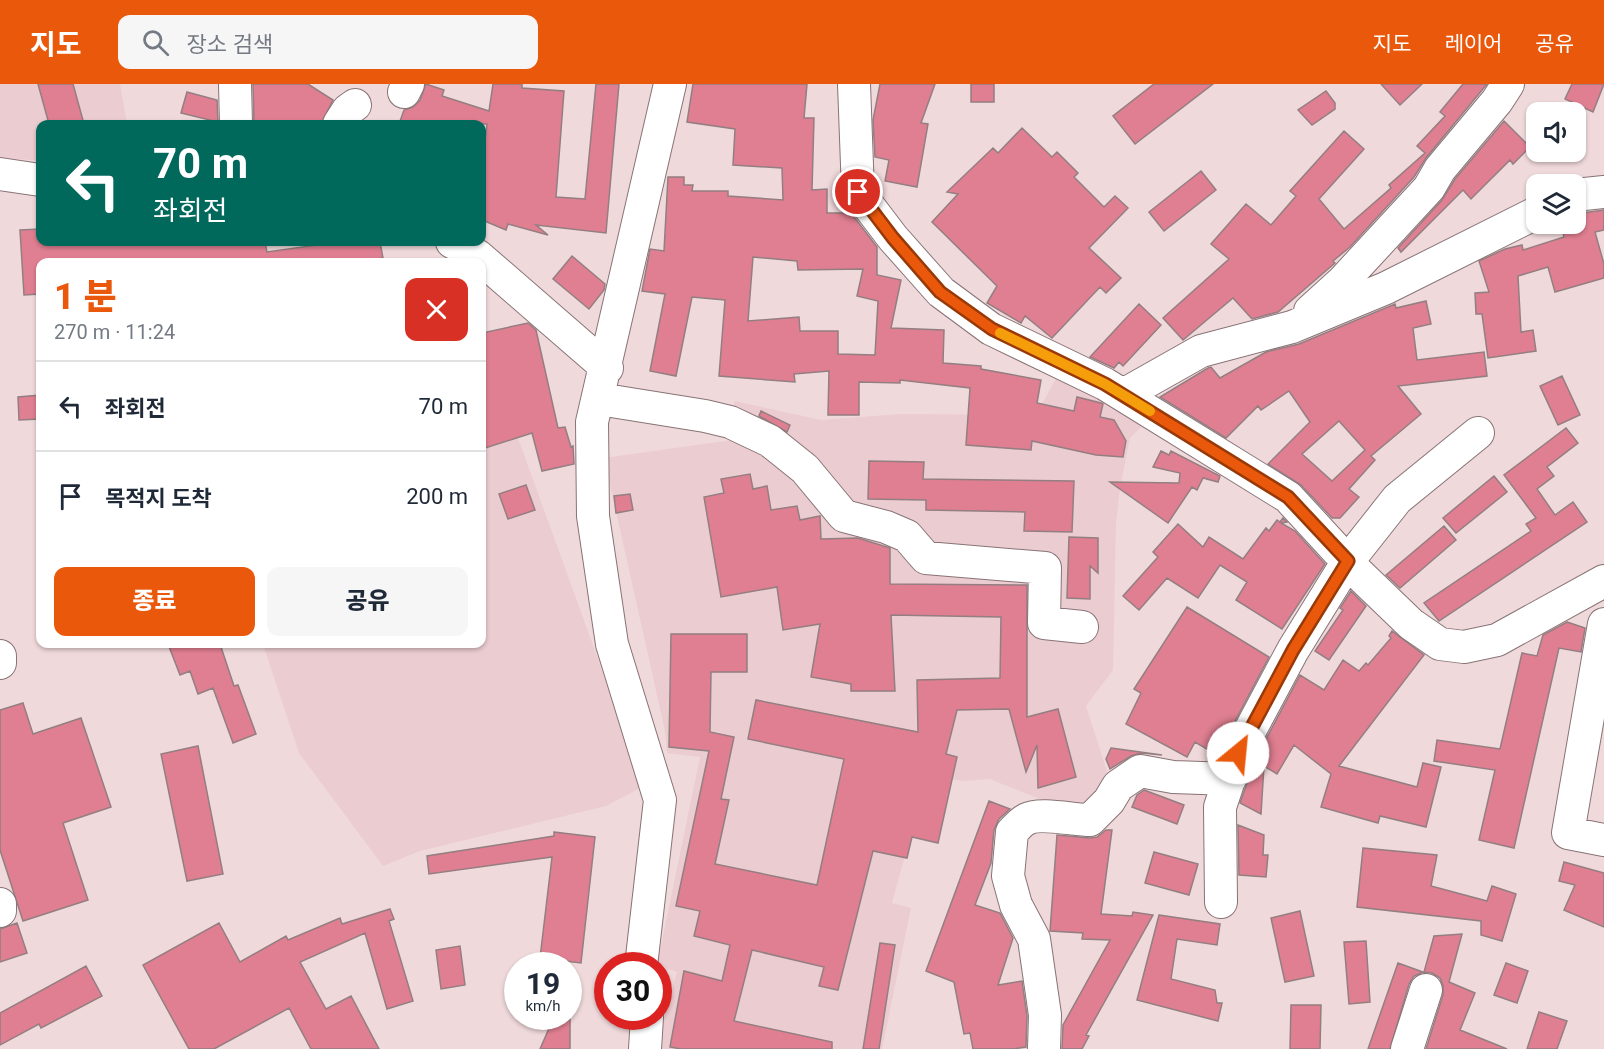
<!DOCTYPE html>
<html lang="ko">
<head>
<meta charset="utf-8">
<style>
	body { margin:0; font-family:Roboto,"Noto Sans KR",sans-serif; background:#f6f6f7; color:#1f2937; height:100vh; display:flex; flex-direction:column; font-size:22px; white-space:nowrap }
	* { box-sizing:border-box; margin:0 }
	p { font-size:20px; color:#747a83 }
	.icon { flex:none; width:33px; height:33px; fill:none; stroke:currentColor; stroke-width:2; stroke-linecap:round; stroke-linejoin:round }
	.map { position:relative; flex:1; overflow:hidden }
	.side { position:absolute; left:36px; top:174px; width:450px; height:390px; display:flex; flex-direction:column; background:#fff; border-radius:12px; box-shadow:0 2px 4px #0004 }
	.side>* { flex:none }
	.top-card { position:absolute; left:36px; top:36px; width:450px; height:126px; border-radius:12px; box-shadow:0 2px 4px #0004; background:#00695c; color:#fff; overflow:hidden }
	.controls { position:absolute; left:1526px; top:18px; display:grid; gap:12px }
	.controls a { display:grid; place-items:center; width:60px; height:60px; border-radius:12px; background:#fff; box-shadow:0 2px 4px #0004; font-size:30px }
	.speed { position:absolute; left:504px; top:868px; display:flex; gap:12px; font-size:30px; font-weight:700; text-align:center }
	.speed>* { display:grid; place-content:center; width:78px; height:78px; border-radius:50%; background:#fff; box-shadow:0 2px 4px #0004; line-height:1 }
	.speed small { font-size:15px; font-weight:400 }
	.speed .limit { border:9px solid #d22; background:#fff; color:#111 }
	.pin { position:absolute; display:grid; place-items:center; width:51px; height:51px; color:#fff; margin:-26px; border:3px solid #fff; border-radius:50%; box-shadow:0 2px 6px #0007 }
	.me { position:absolute; width:66px; margin:-33px; rotate:28deg; stroke-linejoin:round; filter:drop-shadow(0 0 4px #0008) }
	.turn { display:flex; align-items:center; gap:21px; height:126px; padding:0 18px; font-size:27px }
	.turn .icon { width:78px; height:78px; stroke-width:2.5 }
	.turn b { display:block; font-size:42px; line-height:51px }
	.round { display:grid; place-items:center; flex:none; width:63px; height:63px; border-radius:12px; background:#f6f6f7 }
	.overview { display:flex; align-items:center; justify-content:space-between; height:102px; padding:0 18px }
	h1 { font-size:36px; font-weight:800; line-height:45px; color:#ea580c }
	.button { display:flex; gap:12px; margin-top:auto; padding:12px 18px }
	.button a { flex:1; height:69px; border-radius:12px; background:#ea580c; color:#fff; font-size:24px; font-weight:800; line-height:69px; text-align:center }
	.button a+a { background:#f6f6f7; color:#1f2937 }
	ul { padding:0; list-style:none }
	li { display:flex; align-items:center; gap:18px; height:90px; padding:0 18px; border-top:2px solid #e0e1e3 }
	li div { flex:1 }
	li b { display:block; font-size:22px }
	li em { font-style:normal }
	header { display:flex; align-items:center; gap:36px; box-sizing:border-box; height:84px; padding:0 30px; background:#ea580c; color:#fff }
	header strong { font-size:28px }
	nav { display:flex; gap:33px; margin-inline-start:auto; font-size:21px }
	.search { width:420px; height:54px; background:#f6f6f7; display:flex; align-items:center; gap:15px; box-sizing:border-box; padding:0 21px; border-radius:12px; color:#747a83; font-size:22px }
	.map>svg:first-child { display:block }
</style>
</head>
<body>
<header>
<strong>지도</strong>
<div class="search"><svg class="icon" aria-label="search" viewBox="0 0 24 24"><circle cx="10" cy="10" r="6"/><path d="M15 15l6 6"/></svg>장소 검색</div>
<nav><a>지도</a><a>레이어</a><a>공유</a></nav>
</header>
<div class="map">
<svg width="1604" height="965" viewBox="0 0 1604 965">
	<rect width="100%" height="100%" fill="#f0d9db"/>
	<path fill="#ebccd0" d="M0,0h120l7,40h-87v37l-40,-4z
		M1059,289l90,46 -19,19 -10,50 -4,35 -3,147 -27,36 25,78 -13,21h-43l-65,-26 -26,2 -37,-6 -35,128 19,5 -29,141h-227l22,-77 -20,-7 43,-208 -33,-4 -2,-22 -61,-273 128,-18 -2,-18 5,-21 86,19 80,-6 135,1z
		M497,296l147,406 -38,20 -186,45 -37,15 -84,-113 -36,-109h219v-259z"/>
	<path fill="#e07f91" stroke="#937e81" stroke-width="1.5" fill-rule="evenodd" d="M38,0h35l11,40h-35z
		M253,0h55l25,16 -12,24h-67z
		M426,0l18,6 -2,6 47,15 4,-27h29v4l42,3 -8,106 29,2 11,-115h23l-13,149 -70,-8 12,10 -40,-11 -2,6 -24,-10v-55l5,-41h-88l5,-14 9,-3 7,-7z
		M693,0h114l-3,34h10l-2,72 15,-1v24h24l26,34v28l24,5 -10,48 53,2 -1,33 38,3v3l60,11 -4,23 37,8 3,-14 24,6 2,1 -3,13 14,3 12,21 -3,16 -27,-2 -64,-14 -1,9 -65,-5 4,-57 -70,-8v3l-41,-1v33h-31l1,-44 -35,3 1,8 -76,-6 6,-76 -33,-3 -16,79 -26,-5 15,-77 -23,-3 8,-42 14,2 4,-74h16v8h9l-1,6h36v5l55,4 -1,-32 -49,-3 2,-36 -48,-7zM753,173l44,4 1,9 65,-1 -6,27 21,5 -3,54 -37,-1v-23h-38l-1,-14 -51,4z
		M880,0h55l-14,39 7,1 -11,63 -32,-6 4,-21 -14,-3 -2,-37z
		M971,0h23v18h-23z
		M1154,0h59l-78,60 -22,-28z
		M1381,0h41l-22,21z
		M1463,0h24l-61,74 -12,19 -64,70 -17,14 2,2 -57,49 -26,7 -19,-21 -50,42 -20,-22 66,-59 -18,-15 35,-40 25,21 25,-29 -6,-5 54,-60 20,18 -45,50 25,30 47,-41 -2,-3 36,-32 -8,-7 28,-30 -5,-4z
		M1572,0h32l-11,28 -28,-13z
		M1326,7l9,12v6l-23,16 -14,-15z
		M187,8l30,8 1,22 -37,-9z
		M1504,37l26,26 -17,17 -3,-4 -39,39 -8,-9 -62,62 -3,-4 44,-48 13,-21z
		M1022,44l30,29 5,-5 21,21 -4,4 30,30 11,-11 13,12 -39,40 32,30 -15,15 -6,-6 -48,51 -27,-22 -4,7 -34,-20 10,-17 -65,-64 26,-28 -11,-2 46,-44 5,5z
		M1201,87l15,19 -52,41 -15,-19z
		M1604,126v20l-9,2 9,32v14l-49,14 -7,-25 -30,9 3,56 12,-2 3,21 -48,7 -6,-44h-6l-1,-21 14,-1 -10,-31 26,-12 17,-4 1,5 41,-13 -3,-13h14v-10z
		M40,145v13h225l2,10 71,-10h19v3l23,-3 3,16 -25,4h-15v-3l-25,3h-278v32l-16,1 -4,-65z
		M572,172l33,28 -1,6 -15,19 -36,-30z
		M1426,217l5,23 -18,4 4,32 67,-8 3,24 -89,10 23,28 -50,42 4,4 -26,29 10,8 -19,21h-8l-31,-33 -33,-21 42,-42 -21,-31 -28,19 -3,-4 -32,32 -66,-41 48,-29 3,-1 9,11 46,-26 33,-8 96,-40 1,4zM1339,337l26,29 -33,31 -30,-27z
		M1139,220l22,21 -38,41 -4,-4 -5,6 -24,-11z
		M528,239l8,7 22,98 7,-1 6,20 2,-1 1,18 -32,7 -10,-38 -50,16v-116z
		M1562,292l18,39 -22,10 -18,-39z
		M40,311v24l-21,1 -1,-23z
		M761,327l29,14 -3,7 -28,-16z
		M1566,344l12,15 -31,24 7,9 -17,13 18,26 18,-13 14,20 -148,99 -15,-18 107,-72 -5,-7 10,-6 -32,-43z
		M1161,367l8,4 2,-4 49,25 -2,6 -15,-4 -6,12 -5,-3 -24,36 -58,-41 69,1 1,-10 -27,-6z
		M869,377l55,1 -1,17 151,2 -2,51 -48,-1 1,-19 -99,-2v-10l-58,-1z
		M750,390l3,15 14,-3 4,24 26,-4 3,14 20,-4 1,23 37,-1 32,10v36l137,1v132l31,-8 18,68 -38,11 -1,-43 -11,27 -17,-63 -52,1 -11,44 11,3 -19,86 -26,-6 -5,21 -34,-7 -35,139 -19,-4 5,-19 -72,-17 -18,71 98,21v7h-151l-11,-2 14,-76 38,10 8,-36 -36,-9 6,-25 -24,-5 33,-155 -40,-4 2,-113h76v38h-36l-1,60 24,5 -13,62 8,1 -14,64 102,21 27,-126 -96,-20 8,-39 162,32 -1,-52 83,-2 1,-61 -110,-2 4,76h-44v-7l-40,-7 9,-53 -37,6 -6,-43 -56,10 -17,-100 20,-4 -3,-14z
		M1494,392l13,16 -51,41 -13,-15z
		M526,401l9,25 -27,9 -9,-25z
		M630,410l3,16 -17,3 -2,-17z
		M1283,434l4,4 -6,1 14,8 30,33 -43,65 -46,-29 11,-18 -27,-17 -22,33 -31,-20 -28,32 -16,-14 35,-39 -5,-5 25,-28 25,23 6,-10 34,22 23,-31 3,3 8,-11 3,2z
		M1444,442l12,14 -56,48 -14,-13z
		M1069,453l29,1v35l-8,-7v33l-23,-1z
		M1351,507l15,15 -37,54 -14,-9 28,-41 -3,-2z
		M1187,523l82,50 -52,98 -22,-13 -8,15 -61,-33 15,-31 -7,-4z
		M1567,538l18,6 -4,24 -22,-4 -45,200 -35,-8 16,-70 -61,-9 3,-21 63,9 22,-96 15,3 6,-21z
		M1392,547l32,24 -85,111 78,21 6,-24 18,4 -15,60 -46,-11 -2,7 -57,-16 10,-33 -37,-29 -17,29 -13,-8 -3,48 -21,-11 16,-45 44,-83 24,15 19,-30 16,11 7,-8 2,2 23,-27 -2,-2z
		M168,560h52l14,42 4,-1 18,49 -23,9 -20,-55 -15,6 -8,-23 -10,4z
		M23,619l10,31 48,-16 30,89 -48,16 25,77 -65,21 -23,-71v-140z
		M198,662l25,128 -36,7 -26,-127z
		M1111,664l51,7 -20,-2 -11,3 -21,13 -4,-10z
		M1144,706l40,15 -7,19 -45,-17 5,-12z
		M989,717l21,8 -11,10 -5,11 -3,33 -16,42 25,8 13,25 -15,47 24,-4 5,35 -1,31 -13,2h-40l-3,-16 -6,1 -10,-52 -28,-11z
		M1238,741l26,10 -1,20h5l-2,22 -27,-2z
		M1106,746h6l-11,84 31,2 1,-4 20,3 -67,120 3,1 -7,13h-20l1,-24 47,-85 -28,-1 1,-6 -33,-2 7,-96 33,3 7,-1z
		M554,748l41,5 -14,126 -41,-5 12,-101 -123,17 -2,-18 127,-20z
		M1363,764l74,7 -6,31 56,15 5,-15 24,8 -14,47 -21,-6v-14l-124,-14z
		M1154,768l44,12 -9,31 -44,-12z
		M1564,778l40,11v54l-40,-17 11,-25 -16,-4z
		M390,825l4,10 -5,2 24,80 -26,8 -22,-76 -65,29 26,47 25,-13 28,53h-68l-22,-41 -75,41h-25l-46,-84 76,-42 21,39 46,-26 2,4 52,-22 2,6z
		M1300,827l14,65 -29,6 -14,-64z
		M1159,831l61,9 -3,21 -40,-6 -6,40 44,11 2,13h5l-4,18 -81,-21z
		M17,839l10,30 -27,9v-33z
		M1462,850l-13,48 26,11 -15,37 47,19h-81l17,-54v-9l-3,-8 -8,-5 -8,-1 10,-36z
		M1366,857l4,61 -21,2 -5,-62z
		M880,859l15,2 -16,104h-16z
		M460,862l5,39 -24,4 -5,-39z
		M1398,879l25,9 -9,4 -5,8 -19,65h-22z
		M1506,879l22,8 -11,32 -23,-8z
		M86,882l16,30 -61,32 -2,-4 -39,21v-32z
		M1291,921h30l-1,44h-30z
		M1539,928l28,9 -10,28h-30z
		M554,933h16v32h-30z"/>
	<g fill="none" stroke-linecap="round" stroke-linejoin="round">
		<defs>
			<path id="minor" d="M235,0l1,40
				M854,0l4,108 35,46 48,54 50,37 114,55 183,113 69,75 54,52 29,20 24,3 33,-7 107,-59
				M404,8l4,-8
				M339,40l9,-14 7,-5
				M0,90l40,6
				M1575,111l29,-3
				M452,158l26,14 129,112
				M1310,227l33,-30 86,-93 11,-19 57,-68 11,-17
				M1123,311l78,-44 91,-24 94,-39 150,-75
				M599,315l106,17 25,6 40,19 35,28 39,47 42,11 21,9 19,22 119,10 -1,55 38,4
				M1604,540l-36,209 36,7
				M0,572v7
				M1221,818l-1,-95 18,-54 55,-103 55,-89 49,-62 81,-66
				M0,820v7
				M641,882l19,-166 -48,-156 -19,-128 -1,-94 78,-338
				M645,965l2,-32
				M1044,965l1,-34 -11,-76 -18,-34 -8,-29 4,-44c4,-4 10,-11 15,-13 13,-7 47,1 63,1l19,-19 9,-15 22,-15 33,6 57,2
				M1407,965l19,-59"/>
		</defs>
		<use href="#minor" stroke="#887376" stroke-width="34"/>
		<use href="#minor" stroke="#fff" stroke-width="32"/>
	</g>
	<g fill="none" stroke-linecap="round" stroke-linejoin="round">
		<defs>
			<path id="route" d="M858,108l35,46 47,54 52,37 113,55 183,113 60,64 -55,89 -55,103"/>
		</defs>
		<use href="#route" stroke="#983908" stroke-width="15"/>
		<use href="#route" stroke="#ea580c" stroke-width="10"/>
		<path stroke="#f59e0b" stroke-width="10" d="M1000,249l105,51 45,27"/>
	</g>
</svg>
<div class="controls">
<a><svg class="icon" aria-label="sound" viewBox="0 0 24 24"><path d="M4 9h4l5-4v14l-5-4H4zM17 9q2 3 0 6"/></svg></a>
<a><svg class="icon" aria-label="layers" viewBox="0 0 24 24"><path d="M12 4l9 5-9 5-9-5zM3 14l9 5 9-5"/></svg></a>
</div>
<div class="speed"><div>19<small>km/h</small></div><div class="limit">30</div></div>
<div class="pin" style="left:858px;top:108px;background:#d93025"><svg class="icon" aria-label="arrive" viewBox="0 0 24 24"><path d="M6 21V4h12l-3 4 3 4H6"/></svg></div>
<svg class="me" style="left:1238px;top:669px" viewBox="-20 -20 40 40"><circle r="19" fill="#fff"/><path d="M0-13L10 11 0 6-10 11z" fill="#ea580c"/></svg>
<div class="top-card">
<div class="turn"><svg class="icon" aria-label="left" viewBox="0 0 24 24"><path d="M17 20v-9H6M10 6l-5 5 5 5"/></svg><div><b>70 m</b>좌회전</div></div>
</div>
<section class="side">
<div class="overview"><div><h1>1 분</h1><p>270 m · 11:24</p></div><a class="round" style="background:#d93025;color:#fff"><svg class="icon" aria-label="close" viewBox="0 0 24 24"><path d="M6 6l12 12M18 6L6 18"/></svg></a></div>
<ul>
<li><svg class="icon" aria-label="left" viewBox="0 0 24 24"><path d="M17 20v-9H6M10 6l-5 5 5 5"/></svg><div><b>좌회전</b></div><em>70 m</em></li>
<li><svg class="icon" aria-label="arrive" viewBox="0 0 24 24"><path d="M6 21V4h12l-3 4 3 4H6"/></svg><div><b>목적지 도착</b></div><em>200 m</em></li>
</ul>
<div class="button"><a>종료</a><a>공유</a></div>
</section>
</div>
</body>
</html>
